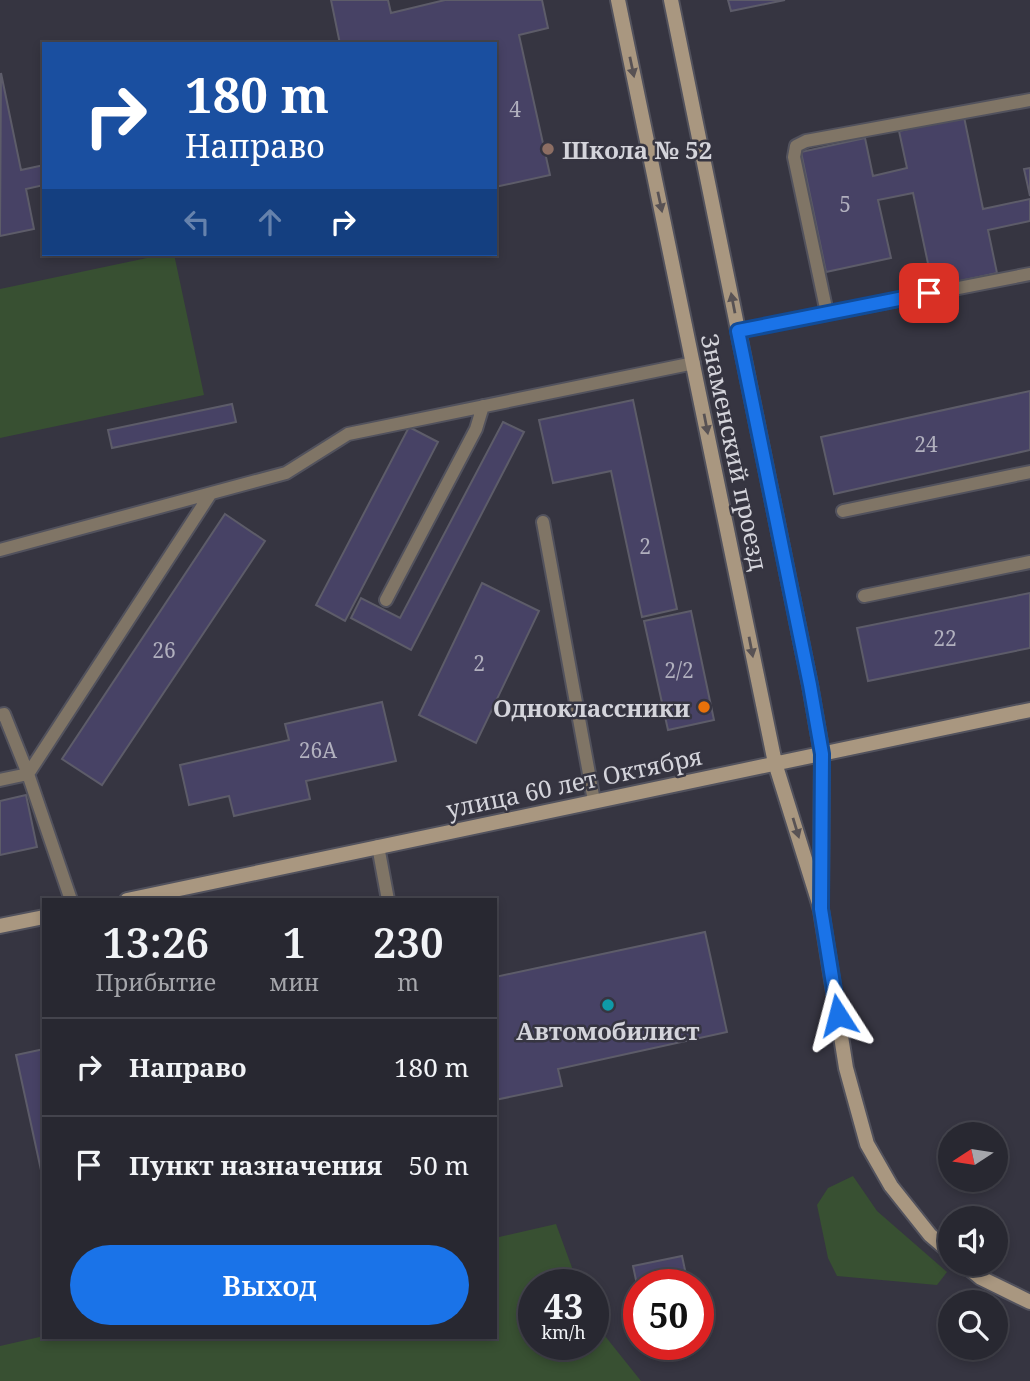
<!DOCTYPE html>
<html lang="ru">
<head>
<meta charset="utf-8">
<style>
	body { margin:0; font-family:"Noto Serif",serif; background:#34343d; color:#f1f3f6; height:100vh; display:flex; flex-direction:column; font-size:26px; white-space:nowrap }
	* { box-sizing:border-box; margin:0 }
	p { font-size:23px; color:#a5a6ab }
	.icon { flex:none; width:38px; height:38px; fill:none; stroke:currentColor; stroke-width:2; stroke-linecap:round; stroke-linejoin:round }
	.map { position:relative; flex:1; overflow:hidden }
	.details { position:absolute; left:42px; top:898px; width:455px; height:441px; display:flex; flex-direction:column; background:#282831; border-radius:0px; box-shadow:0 4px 10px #0003,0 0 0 2px #44444d }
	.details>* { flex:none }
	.guide { position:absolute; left:42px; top:42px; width:455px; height:214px; border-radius:0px; box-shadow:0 4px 10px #0003,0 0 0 2px #44444d; background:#1a4fa0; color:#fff; overflow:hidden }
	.needle { width:46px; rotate:258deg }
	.tools { position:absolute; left:938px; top:1122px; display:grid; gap:14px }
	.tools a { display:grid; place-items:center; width:70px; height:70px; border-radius:50%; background:#282831; box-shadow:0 4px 10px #0003,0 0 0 2px #44444d; font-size:35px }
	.speed { position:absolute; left:518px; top:1269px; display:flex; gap:14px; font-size:35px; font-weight:700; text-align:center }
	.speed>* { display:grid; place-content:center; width:91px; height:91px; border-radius:50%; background:#282831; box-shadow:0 4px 10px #0003,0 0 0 2px #44444d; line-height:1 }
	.speed small { font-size:18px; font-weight:400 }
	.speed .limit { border:10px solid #d22; background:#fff; color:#111 }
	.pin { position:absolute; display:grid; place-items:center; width:60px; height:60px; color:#fff; margin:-30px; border-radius:14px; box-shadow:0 4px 10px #0006 }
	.me { position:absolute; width:77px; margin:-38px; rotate:351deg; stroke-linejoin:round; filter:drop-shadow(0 0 5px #0008) }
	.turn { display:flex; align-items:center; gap:24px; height:147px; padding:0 28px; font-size:32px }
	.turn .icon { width:91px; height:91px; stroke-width:2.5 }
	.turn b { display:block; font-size:49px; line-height:60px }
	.lanes { display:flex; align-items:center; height:66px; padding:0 28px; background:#0003; justify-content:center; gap:35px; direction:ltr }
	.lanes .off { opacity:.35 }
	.eta { display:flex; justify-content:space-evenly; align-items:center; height:119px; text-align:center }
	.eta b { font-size:42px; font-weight:600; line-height:49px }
	.action { display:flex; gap:14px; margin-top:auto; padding:14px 28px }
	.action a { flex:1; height:80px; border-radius:42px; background:#1a73e8; color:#fff; font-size:28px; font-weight:600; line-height:80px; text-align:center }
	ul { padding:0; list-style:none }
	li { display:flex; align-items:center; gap:21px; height:98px; padding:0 28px; border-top:2px solid #44444d }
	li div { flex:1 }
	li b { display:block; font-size:26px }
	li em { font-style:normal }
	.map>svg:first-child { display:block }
</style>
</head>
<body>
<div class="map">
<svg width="1030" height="1381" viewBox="0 0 1030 1381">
	<rect width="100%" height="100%" fill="#363541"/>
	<path fill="#385032" d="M166,254h8l30,141 -204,43v-149z
		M853,1176l24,35 70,61 -10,13 -100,-9 -9,-18 -11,-53 11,-17z
		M556,1224l22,60h-44v60h59v-23l48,60h-641v-35l44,-10 451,1v-99z"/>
	<path fill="#474265" stroke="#5d5c69" stroke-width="2" d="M331,0h57l3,13 54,-13h97l6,28 -29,7 31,140 -55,12v-143h-155z
		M728,0h57l-54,11z
		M1,73l20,97 23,-5v20l-18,4 8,40 -34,7z
		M964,117l19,92 47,-10v22l-42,9 9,43 -64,14 -20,-94 -35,7 13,58 -65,14 -25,-120 64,-14 8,38 34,-8 -8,-37z
		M1030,168v28l-6,-27z
		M1030,391v59l-196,44 -13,-57z
		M633,400l44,209 -35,8 -31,-146 -58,12 -14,-63z
		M232,404l4,18 -124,26 -4,-18z
		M503,422l21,10 -113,218 -60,-32 10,-20 39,20z
		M409,427l29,15 -93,179 -29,-16z
		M225,514l40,27 -163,244 -40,-26z
		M482,583l57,28 -63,132 -57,-28z
		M1030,593v55l-162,33 -11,-53z
		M691,611l23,109 -46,10 -24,-109z
		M382,702l14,59 -90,20 4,18 -76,17 -5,-20 -40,9 -9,-40 109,-25 -4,-16z
		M26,795l11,52 -37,8v-54z
		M705,932l22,100 -169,37 4,17 -67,14v-123z
		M44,1049v135l-28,-129z
		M682,1256l6,28h-49v10l-6,-28z"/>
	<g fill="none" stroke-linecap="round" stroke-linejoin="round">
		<defs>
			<path id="lane" d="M827,313l-33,-156 2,-11 10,-5 224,-41
				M738,331l292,-57
				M843,511l187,-39
				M543,522l51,279
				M0,550l286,-77 62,-39 346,-71
				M864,596l166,-34
				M386,600l90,-171 7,-23
				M0,715l4,-1 24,60 -28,6
				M378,846l10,54
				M71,900l-43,-126 183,-281"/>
			<path id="secondary" d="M618,0l157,763 46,147 25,158 21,76 24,42 39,49 20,17
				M671,0l139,685 12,69 -1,140
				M127,900l903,-190
				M0,926l44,-9
				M964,1264l17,14 49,24"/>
		</defs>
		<use href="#lane" stroke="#52525d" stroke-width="16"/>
		<use href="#secondary" stroke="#52525d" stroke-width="18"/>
		<use href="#lane" stroke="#807566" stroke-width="12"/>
		<use href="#secondary" stroke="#a99780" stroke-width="14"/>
	</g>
	<defs><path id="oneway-solid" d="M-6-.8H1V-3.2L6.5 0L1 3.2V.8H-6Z" transform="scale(1.75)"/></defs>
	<g fill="#585254">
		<use href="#oneway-solid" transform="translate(632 67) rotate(78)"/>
		<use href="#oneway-solid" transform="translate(660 202) rotate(78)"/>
		<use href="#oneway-solid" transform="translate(733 303) rotate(-101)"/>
		<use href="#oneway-solid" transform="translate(706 424) rotate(79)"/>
		<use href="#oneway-solid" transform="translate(751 647) rotate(79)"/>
		<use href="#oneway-solid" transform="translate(796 828) rotate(73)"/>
	</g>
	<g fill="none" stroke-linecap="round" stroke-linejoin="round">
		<defs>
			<path id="route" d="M838,1015l-17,-106 1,-155 -12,-69 -72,-354 191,-38"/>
		</defs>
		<use href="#route" stroke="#114b97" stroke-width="18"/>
		<use href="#route" stroke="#1a73e8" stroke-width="12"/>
	</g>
	<circle fill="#8d6e63" stroke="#363541" stroke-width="2.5" cx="548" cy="149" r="7"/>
	<circle fill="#e8710a" stroke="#363541" stroke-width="2.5" cx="704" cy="707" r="7"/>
	<circle fill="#0f9aa8" stroke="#363541" stroke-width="2.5" cx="608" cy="1005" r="7"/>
	<g text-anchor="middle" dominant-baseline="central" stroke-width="5" stroke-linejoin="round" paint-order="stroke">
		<g font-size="21" fill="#b1b0be">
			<text x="515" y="109">4</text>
			<text x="845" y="204">5</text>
			<text x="926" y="444">24</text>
			<text x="645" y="546">2</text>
			<text x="945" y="638">22</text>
			<text x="164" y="650">26</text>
			<text x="479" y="663">2</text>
			<text x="679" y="670">2/2</text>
			<text x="318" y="750">26А</text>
		</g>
		<g font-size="24" font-weight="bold" fill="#d4d4db" stroke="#363541" text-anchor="start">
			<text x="562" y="149">Школа № 52</text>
			<text x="690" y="707" text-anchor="end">Одноклассники</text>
			<text x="608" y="1030" text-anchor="middle">Автомобилист</text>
		</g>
		<g font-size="24" fill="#d4d4db" stroke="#363541">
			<text transform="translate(735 452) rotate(78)">Знаменский проезд</text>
			<text transform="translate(574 782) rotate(-12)">улица 60 лет Октября</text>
		</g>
	</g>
</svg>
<div class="tools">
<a><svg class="needle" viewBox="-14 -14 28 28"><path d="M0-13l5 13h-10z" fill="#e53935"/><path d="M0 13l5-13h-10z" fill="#a5a6ab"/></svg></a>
<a><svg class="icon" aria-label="sound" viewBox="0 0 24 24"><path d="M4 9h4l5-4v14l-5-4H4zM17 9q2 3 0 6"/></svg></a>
<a><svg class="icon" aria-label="search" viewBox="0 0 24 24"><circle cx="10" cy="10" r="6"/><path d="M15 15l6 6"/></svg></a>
</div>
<div class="speed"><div>43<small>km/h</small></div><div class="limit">50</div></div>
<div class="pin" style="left:929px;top:293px;background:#d93025"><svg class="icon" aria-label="arrive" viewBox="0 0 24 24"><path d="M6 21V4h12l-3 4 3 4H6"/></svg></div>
<svg class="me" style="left:838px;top:1015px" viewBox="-20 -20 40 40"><path d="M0-17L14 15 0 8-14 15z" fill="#1a73e8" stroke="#fff" stroke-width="4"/></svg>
<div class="guide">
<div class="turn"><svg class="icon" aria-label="right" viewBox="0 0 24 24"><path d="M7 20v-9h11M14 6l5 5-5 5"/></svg><div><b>180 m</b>Направо</div></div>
<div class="lanes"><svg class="icon off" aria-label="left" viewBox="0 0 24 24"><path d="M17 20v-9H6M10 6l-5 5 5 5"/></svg><svg class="icon off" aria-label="ahead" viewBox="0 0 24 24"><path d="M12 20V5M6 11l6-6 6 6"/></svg><svg class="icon" aria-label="right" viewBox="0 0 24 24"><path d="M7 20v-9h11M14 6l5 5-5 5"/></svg></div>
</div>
<section class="details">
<div class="eta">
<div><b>13:26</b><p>Прибытие</p></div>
<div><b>1</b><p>мин</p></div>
<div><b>230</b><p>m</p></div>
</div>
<ul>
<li><svg class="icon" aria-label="right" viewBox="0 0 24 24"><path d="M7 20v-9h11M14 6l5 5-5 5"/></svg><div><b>Направо</b></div><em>180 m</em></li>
<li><svg class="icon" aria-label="arrive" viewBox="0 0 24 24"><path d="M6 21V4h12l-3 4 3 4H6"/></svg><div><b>Пункт назначения</b></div><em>50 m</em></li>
</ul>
<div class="action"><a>Выход</a></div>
</section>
</div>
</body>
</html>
